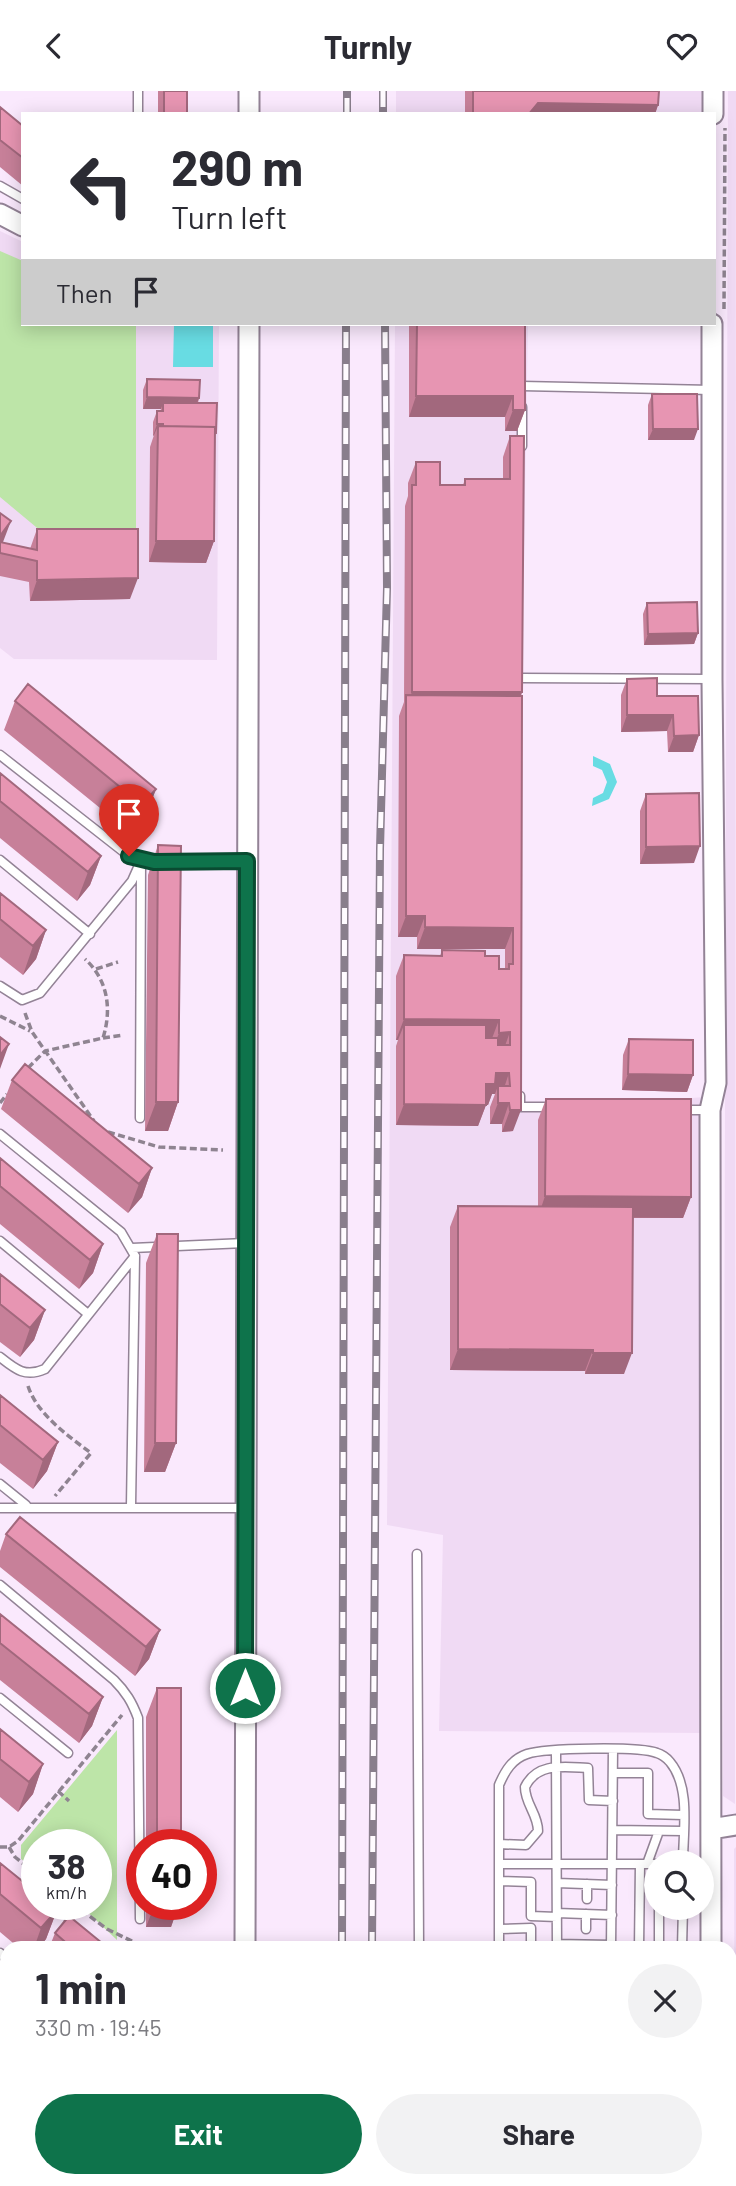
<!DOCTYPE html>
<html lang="en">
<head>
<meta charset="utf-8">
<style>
	body { margin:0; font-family:Barlow,sans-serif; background:#f2f2f3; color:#2b2b33; height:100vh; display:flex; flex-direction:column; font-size:26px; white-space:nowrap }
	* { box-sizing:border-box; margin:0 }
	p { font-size:23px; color:#7c7c81 }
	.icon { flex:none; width:38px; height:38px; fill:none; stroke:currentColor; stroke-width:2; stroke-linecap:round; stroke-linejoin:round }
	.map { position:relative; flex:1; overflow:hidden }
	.drawer { position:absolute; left:0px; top:1850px; width:737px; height:247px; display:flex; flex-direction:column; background:#fff; border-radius:21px 21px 0 0; box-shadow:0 4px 18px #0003 }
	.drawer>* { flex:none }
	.guide { position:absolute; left:21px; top:21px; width:695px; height:214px; border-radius:0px; box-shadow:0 4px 18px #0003; background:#fff; color:#2b2b33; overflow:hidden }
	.buttons { position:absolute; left:644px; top:1759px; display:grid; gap:14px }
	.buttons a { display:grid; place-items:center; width:70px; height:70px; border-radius:50%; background:#fff; box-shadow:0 4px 18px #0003; font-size:35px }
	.speed { position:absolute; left:21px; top:1738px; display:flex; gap:14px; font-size:35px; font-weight:700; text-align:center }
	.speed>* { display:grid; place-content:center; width:91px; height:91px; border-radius:50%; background:#fff; box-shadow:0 4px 18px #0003; line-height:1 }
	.speed small { font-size:18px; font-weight:400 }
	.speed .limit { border:10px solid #d22; background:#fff; color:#111 }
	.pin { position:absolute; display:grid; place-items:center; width:60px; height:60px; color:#fff; margin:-72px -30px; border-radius:50% 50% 50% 0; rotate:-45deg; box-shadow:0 0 7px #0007 }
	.pin .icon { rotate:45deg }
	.me { position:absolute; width:77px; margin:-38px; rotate:0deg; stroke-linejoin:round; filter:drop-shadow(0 0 5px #0008) }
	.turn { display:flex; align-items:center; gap:24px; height:147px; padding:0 35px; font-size:32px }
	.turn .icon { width:91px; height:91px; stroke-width:2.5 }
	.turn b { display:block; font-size:49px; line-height:60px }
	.then { display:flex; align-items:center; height:66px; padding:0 35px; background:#0003; gap:14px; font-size:26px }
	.round { display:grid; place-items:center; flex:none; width:74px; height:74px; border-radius:37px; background:#f2f2f3 }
	.summary { display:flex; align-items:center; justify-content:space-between; height:119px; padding:0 35px }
	h1 { font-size:42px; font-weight:700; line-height:52px }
	.button { display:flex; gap:14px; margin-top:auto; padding:14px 35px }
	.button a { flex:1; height:80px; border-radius:42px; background:#0e734b; color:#fff; font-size:28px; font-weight:700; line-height:80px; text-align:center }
	.button a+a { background:#f2f2f3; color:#2b2b33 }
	header { display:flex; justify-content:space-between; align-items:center; height:91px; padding:0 35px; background:#fff; font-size:32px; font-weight:700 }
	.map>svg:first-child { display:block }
</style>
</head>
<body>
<header><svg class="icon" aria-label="back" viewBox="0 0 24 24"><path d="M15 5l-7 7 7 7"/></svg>Turnly<svg class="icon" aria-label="heart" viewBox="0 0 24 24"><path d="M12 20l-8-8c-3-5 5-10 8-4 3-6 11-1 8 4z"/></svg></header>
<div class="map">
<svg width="736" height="2095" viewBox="0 0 736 2095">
	<rect width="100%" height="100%" fill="#fae9fd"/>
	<path fill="#f0daf4" d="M396,0h307l-1,23h-306z
		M728,0h8l-1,1713 -12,-8z
		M0,140l23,11v82h196l-2,336 -203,-1 -14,-11z
		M395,233h133l-14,789 190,-16 -4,636 -261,-2 4,-196 -56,-10z
		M736,1756v339h-1l-1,-337z"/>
	<path fill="#bde5a8" d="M0,160l23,10v63h113v212l-94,-4 -42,-35z
		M117,1639v210l-38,-36h17v-59h-59v26l-16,-12v-14z"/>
	<path fill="#68dce3" d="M174,233h39v43h-40z
		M593,665l17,8 7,18 -8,17 -17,7 1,-8 10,-5 4,-11 -5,-12 -9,-4z"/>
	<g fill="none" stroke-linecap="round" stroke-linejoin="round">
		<defs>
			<path id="service" d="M138,0v23
				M0,95l23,13
				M522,295l190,4
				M522,355v-39
				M521,587l190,1
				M0,664l129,101 25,6 93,-1
				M0,769l90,74
				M0,895l22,14 18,-7 92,-112 8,-18
				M520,1005v11h33
				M681,1019h29
				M140,1027l1,-258
				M0,1043l121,98 14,24 -4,250
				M0,1150l88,73
				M132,1157l113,-5
				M0,1266c15,12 25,21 45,12l90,-113
				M0,1393l26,21
				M0,1417h245
				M417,1463l2,394
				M0,1494l114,95c12,12 18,22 24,38l2,201
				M0,1607l68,55
				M556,1660l1,197
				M613,1682h35v41l35,1
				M613,1739l70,1
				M499,1753l27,1 12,-14c0,-17 -13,-27 -13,-44 12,-25 39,-20 63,-19l1,32 24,1
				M499,1773h157
				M647,1773l12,-33
				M499,1790l32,1v34l26,1
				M557,1792l55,2
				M587,1793v15
				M557,1822l55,2
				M586,1823v15
				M499,1838l32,-1v20
				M557,1853l54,1
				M499,1857v-163c6,-14 13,-26 28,-31 18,-6 112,-8 130,-1 4,1 10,5 13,9 21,25 13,70 13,100
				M611,1857l2,-199
				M639,1857l1,-84
				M659,1857v-41
				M682,1857l1,-41
				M0,1862l7,6
				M0,2071h7
				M420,2090v5"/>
			<path id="minor" d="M72,2095l31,-5
				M146,2095v-5"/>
			<path id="tertiary" d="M249,0v23
				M713,23v-23
				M0,123l23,12
				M711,1738l25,-4
				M245,1857l4,-1624
				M711,1857l-1,-838 6,-27 -4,-404v-355
				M244,2095v-5
				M709,2095v-5"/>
		</defs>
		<use href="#service" stroke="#938396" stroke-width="11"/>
		<use href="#minor" stroke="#938396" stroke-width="19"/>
		<use href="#tertiary" stroke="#938396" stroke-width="23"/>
		<path stroke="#8f8491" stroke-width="3.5" stroke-dasharray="7 3.5" stroke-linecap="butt" d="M724,218l1,-181
			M96,878l22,-7
			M25,922l7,19 62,89
			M0,925l30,15
			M103,947l20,-3
			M28,977l17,-17 58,-13c9,-29 5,-58 -18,-79
			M0,1012l7,-9
			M108,1041l51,15 64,3
			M28,1295c9,28 40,50 63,67l-36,43
			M58,1700l11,10
			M0,1756h9l9,-6 104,-126
			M9,1756l6,10 22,18
			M73,1813l34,25 39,19
			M65,1831l6,-18
			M0,1971l7,-1"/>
		<use href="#service" stroke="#fff" stroke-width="8"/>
		<use href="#minor" stroke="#fff" stroke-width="16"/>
		<use href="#tertiary" stroke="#fff" stroke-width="19"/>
		<defs>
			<path id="rail" d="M383,0v23
				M347,23v-23
				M342,1857l4,-1624
				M372,1857l8,-1099 7,-261 -2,-264
				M342,2090v5
				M372,2090v5"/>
		</defs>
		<use href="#rail" stroke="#897e8c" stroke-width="8"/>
		<use href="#rail" stroke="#fffbff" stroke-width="5" stroke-dasharray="16" stroke-linecap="butt"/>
	</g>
	<path fill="#c78099" d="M158,0h29v23h-29z
		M465,0h194l-1,14 -3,9h-190z
		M0,16l23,19v60l-23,-19z
		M409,233h116v86l-8,21h-12v-14h-96z
		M147,288l52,19 -1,5 18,29 -1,4 -1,105 -8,22 -57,-1 1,-115 4,-12 -1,1v-14l4,-11h3l1,-2h-18v-19z
		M652,303l42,46h-46v-35z
		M510,345l12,256 -1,4 -8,435 -11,1v-8h-12v-17l5,-13h-3l-4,11h-2l-8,21 -82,-1v-79l2,-6h-2v-64l8,-21 36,1 2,-6 43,6 14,13h6v-20h-88v-12h-19l1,-221 5,-14 1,-196 3,-10v-13l8,-21 24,23h23l2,-6h38v-22z
		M0,422l3,30 27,6 7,-20 93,70 -100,2 -1,-19 -29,-6z
		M647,512l51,30 -4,11 -50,1 -1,-31z
		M627,588l30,17 42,39 -6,17h-25l-1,-21 -46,1v-37z
		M15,610l141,88 -11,29 -13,16 -128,-104z
		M0,682l101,83 -11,29 -13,16 -77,-63z
		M646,703l48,69 -54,1v-53z
		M158,754l20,257 -10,29h-23l3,-256z
		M0,802l46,37 -10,29 -13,16 -23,-18z
		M629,948l64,36 -6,17 -65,-2 1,-35z
		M12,989l140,88 -10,29 -14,16 -127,-104z
		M546,1008l145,98 -8,21h-50l-9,156h-39v-3l-135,-1v-143l8,-21 80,1v-87z
		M0,1067l103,86 -10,29 -14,16 -79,-65z
		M157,1143l19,209 -11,29h-21l2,-209z
		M0,1183l45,36 -11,30 -14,17 -20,-15z
		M0,1304l58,47 -11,29 -14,18 -33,-26z
		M6,1443l154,96 -11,29 -14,17 -135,-109v-16z
		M0,1523l103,83 -11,29 -13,17 -79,-63z
		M157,1597l24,157h-35v-128z
		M0,1638l43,35 -10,30 -15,18 -18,-15z
		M0,1772l57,47 -11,29 -7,9h-20l-19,-16z
		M146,1813h33l-8,23h-25z
		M55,1842l53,15h-59z
		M0,1883l7,6v47l-7,9z"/>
	<path fill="#a2687d" d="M538,12l120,2 -3,9h-126z
		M416,305h97l-8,21h-96z
		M147,306l52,1 -4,11 -32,-6 -2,6h-18z
		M513,319h12l-8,21h-12z
		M157,333h6l-4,11 -1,-9 -4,9 -1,1z
		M653,338h45l-4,11h-46z
		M11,430l-8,21 -3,5v-11z
		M156,450h58l-8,22 -57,-1z
		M138,487l-8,21 -100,2 7,-21z
		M698,542l-4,11 -50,1 4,-11z
		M412,601h110l-8,22 -108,-8z
		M627,624h46l-6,16 -46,1z
		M699,644l-6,17h-25l6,-16z
		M156,698l-11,29 -13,16 10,-29z
		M700,755l-6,17 -54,1 6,-17z
		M101,765l-11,29 -13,16 11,-29z
		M406,825h19l-8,21h-19z
		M425,836l88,1 -8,21h-88z
		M46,839l-10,29 -13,16 10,-29z
		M404,928l95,1 -8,21 -87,-16 -6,15h-2z
		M510,941l-8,22h-11l8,-21z
		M9,953l-9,25v-14z
		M496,982h13l-7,21 -4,-8 -3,8h-3l-4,11h-2l-8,21 -82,-1 8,-21 82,-20z
		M628,983l65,1 -6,17 -65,-2z
		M156,1011h22l-10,29h-23z
		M498,1012h11l-7,21h-12z
		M510,1019h11l-8,21 -11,1z
		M152,1077l-10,29 -14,16 11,-29z
		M545,1105l146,1 -8,21 -145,-1z
		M103,1153l-10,29 -14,16 11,-29z
		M45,1219l-11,30 -14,17 10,-29z
		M458,1258l135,1 -8,21 -135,-1z
		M593,1262h39l-8,21h-39z
		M58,1351l-11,29 -14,18 10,-29z
		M155,1352h21l-11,29h-21z
		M160,1539l-11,29 -14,17 11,-29z
		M103,1606l-11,29 -13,17 10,-29z
		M43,1673l-10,30 -15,18 11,-30z
		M155,1813h24l-8,23h-25z
		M57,1819l-11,29 -7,9h-5l7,-20z
		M7,1920v16l-7,9v-6z
		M0,2020h7v28l-7,1z"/>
	<path fill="#e795b2" stroke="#a2687d" stroke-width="2" d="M164,0h23v23h-23z
		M473,0h186l-1,14 -120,-2 -9,11h-56z
		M0,16l23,19v32l-23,-18z
		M417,233h108v86h-12v-14h-97z
		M147,288l53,1 -1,18 -52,-1z
		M652,303h45l1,35h-45z
		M163,312h54l-1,29 -1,-1v-4l-52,-1v-2h-6v-13h6z
		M158,335l57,1 -1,114h-58z
		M510,345h14l-2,256h-110v-207h4v-23h24v23h25v-6h45z
		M0,422l11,8 -11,15z
		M37,438h101v49l-101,2v-19l-37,-8v-11l37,8z
		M697,511l1,31 -50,1 -1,-31z
		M657,587v18h41l1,39 -25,1 -1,-21h-46v-36z
		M28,593l128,105 -14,16 -127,-104z
		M406,604l116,1 -1,414h-11l-1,-7h-11v-17h12l-1,-13h-13l-1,11h-9v21l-82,-1v-79h82v13h12v7h12v-13l-11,1v-13l-95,-1v-64l38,1v-6l43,1v5h14v13h10v-5h4v-36l-88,-1v-11h-19z
		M0,682l101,83 -13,16 -88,-71z
		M699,702l1,53 -54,1v-53z
		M158,754l23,1 -3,256h-22z
		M0,802l46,37 -13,16 -33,-27z
		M0,946l9,7 -9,11z
		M629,948l64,1v35l-65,-1z
		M25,973l127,104 -13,16 -127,-104z
		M546,1008h145v98l-146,-1z
		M0,1067l103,86 -13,16 -90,-74z
		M458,1115l175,1 -1,146h-39v-3l-135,-1z
		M157,1143h21l-2,209h-21z
		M0,1183l45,36 -15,18 -30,-24z
		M0,1304l58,47 -15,18 -43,-35z
		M20,1426l140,113 -14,17 -140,-113z
		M0,1523l103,83 -14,17 -89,-71z
		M157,1597h24v157h-24z
		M0,1638l43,35 -14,18 -29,-23z
		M0,1772l37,30v11h12l8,6 -16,18 -41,-34z
		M69,1825l39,32h-36l-17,-15z
		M0,1883l7,6v31l-7,-6z
		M7,1996v24h-7v-23z
		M161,2090h25v5h-25z"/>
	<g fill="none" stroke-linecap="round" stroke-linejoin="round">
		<defs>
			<path id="route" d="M129,765l25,6 93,-1 -2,827"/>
		</defs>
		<use href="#route" stroke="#094b31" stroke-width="18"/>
		<use href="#route" stroke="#0e734b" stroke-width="12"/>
	</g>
</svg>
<div class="buttons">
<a><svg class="icon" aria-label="search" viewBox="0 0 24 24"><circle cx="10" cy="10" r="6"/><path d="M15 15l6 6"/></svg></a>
</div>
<div class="speed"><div>38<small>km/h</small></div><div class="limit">40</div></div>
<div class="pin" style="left:129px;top:765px;background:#d93025"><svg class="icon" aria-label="arrive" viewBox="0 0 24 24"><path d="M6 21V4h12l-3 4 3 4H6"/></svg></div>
<svg class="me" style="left:245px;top:1597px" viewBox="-20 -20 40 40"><circle r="17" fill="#0e734b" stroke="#fff" stroke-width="3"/><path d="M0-11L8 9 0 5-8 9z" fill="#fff"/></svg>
<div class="guide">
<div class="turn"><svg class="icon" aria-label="left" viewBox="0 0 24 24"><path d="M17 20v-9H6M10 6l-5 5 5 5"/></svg><div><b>290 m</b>Turn left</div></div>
<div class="then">Then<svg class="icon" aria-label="arrive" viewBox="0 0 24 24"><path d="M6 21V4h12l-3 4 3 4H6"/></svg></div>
</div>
<section class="drawer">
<div class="summary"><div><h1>1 min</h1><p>330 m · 19:45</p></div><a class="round"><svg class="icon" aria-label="close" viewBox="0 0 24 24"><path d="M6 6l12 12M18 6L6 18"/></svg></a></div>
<div class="button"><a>Exit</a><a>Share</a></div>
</section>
</div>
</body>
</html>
